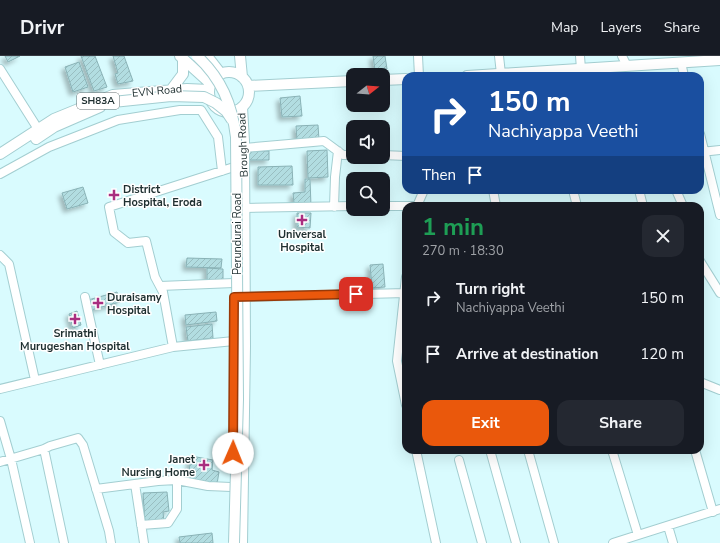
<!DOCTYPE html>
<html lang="en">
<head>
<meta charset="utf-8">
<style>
	body { margin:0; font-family:"Nunito Sans",sans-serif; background:#242831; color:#f1f3f6; height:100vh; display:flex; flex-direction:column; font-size:15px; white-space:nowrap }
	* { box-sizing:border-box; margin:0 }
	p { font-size:13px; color:#9ea1a6 }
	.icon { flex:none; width:22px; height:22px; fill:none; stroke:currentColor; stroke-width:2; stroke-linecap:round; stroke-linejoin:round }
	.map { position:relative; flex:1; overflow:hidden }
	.side { position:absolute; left:402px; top:146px; width:302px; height:252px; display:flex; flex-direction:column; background:#171b24; border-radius:12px; box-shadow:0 4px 16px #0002 }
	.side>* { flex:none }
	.hud { position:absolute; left:402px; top:16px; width:302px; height:122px; border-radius:12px; box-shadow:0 4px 16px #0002; background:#1a4fa0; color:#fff; overflow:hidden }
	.needle { width:26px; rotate:73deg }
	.buttons { position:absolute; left:346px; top:12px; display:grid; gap:8px }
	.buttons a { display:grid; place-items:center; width:44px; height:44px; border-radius:8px; background:#171b24; box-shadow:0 4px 16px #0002; font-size:20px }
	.pin { position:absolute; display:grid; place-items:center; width:34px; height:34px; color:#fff; margin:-17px; border-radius:8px; box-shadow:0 2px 6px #0006 }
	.me { position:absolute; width:44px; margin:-22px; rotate:1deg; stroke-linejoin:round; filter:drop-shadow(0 0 3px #0008) }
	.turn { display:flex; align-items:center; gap:14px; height:84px; padding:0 20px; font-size:18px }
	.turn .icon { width:52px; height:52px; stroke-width:2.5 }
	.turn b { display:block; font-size:28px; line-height:34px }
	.then { display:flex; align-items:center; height:38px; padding:0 20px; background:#0003; gap:8px; font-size:15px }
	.round { display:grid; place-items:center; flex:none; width:42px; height:42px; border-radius:12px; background:#242831 }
	.head { display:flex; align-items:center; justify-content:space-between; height:68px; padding:0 20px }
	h1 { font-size:24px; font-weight:700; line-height:30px; color:#1e9e55 }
	.primary-button { display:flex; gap:8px; margin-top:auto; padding:8px 20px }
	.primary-button a { flex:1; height:46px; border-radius:12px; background:#ea580c; color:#fff; font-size:16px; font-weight:700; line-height:46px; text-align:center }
	.primary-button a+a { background:#242831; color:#f1f3f6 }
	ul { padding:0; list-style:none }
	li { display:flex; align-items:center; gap:12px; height:56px; padding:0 20px }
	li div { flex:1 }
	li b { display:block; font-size:15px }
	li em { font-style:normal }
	header { display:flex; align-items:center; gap:24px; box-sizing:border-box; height:56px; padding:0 20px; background:#171b24; border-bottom:1px solid #363941 }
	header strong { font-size:19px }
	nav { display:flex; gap:22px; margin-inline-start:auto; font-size:14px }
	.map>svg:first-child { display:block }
</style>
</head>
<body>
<header>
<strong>Drivr</strong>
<nav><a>Map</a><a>Layers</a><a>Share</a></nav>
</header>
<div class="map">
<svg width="720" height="487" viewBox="0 0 720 487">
	<defs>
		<pattern id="building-hatch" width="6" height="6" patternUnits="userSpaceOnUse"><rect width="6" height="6" fill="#b2dde1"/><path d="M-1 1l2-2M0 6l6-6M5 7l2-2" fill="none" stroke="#99bec1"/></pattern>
		<filter id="shadow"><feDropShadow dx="-3.5" dy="3.5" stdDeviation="2" flood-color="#0004"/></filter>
	</defs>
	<rect width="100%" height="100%" fill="#d9fbfe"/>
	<path fill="url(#building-hatch)" stroke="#89b2b6" filter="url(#shadow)" d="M5,0h15l-12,6z
		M81,0h14l12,31 -13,4z
		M113,0h11l9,25 -15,3 -3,-10 3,-1z
		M373,0h12l2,13 -12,1z
		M79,6l9,25 -15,5 -8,-25z
		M300,40l2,20 -20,1 -2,-19z
		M318,69l1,15 -22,1 -1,-15z
		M327,94l1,27 -20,1 -1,-27z
		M248,95h21v9h-21z
		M292,110l1,19h-35v-18z
		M305,123h5l1,27h-5v-3h-12l-1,-10 12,-1z
		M83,131l5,16 -21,6 -5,-16z
		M297,157h14l-1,15 -13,-1z
		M187,202l35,1 -1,9 -35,-1z
		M383,208l2,23 -13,1 -2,-23z
		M207,212l16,1v11h-16z
		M117,236l3,10 -29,8 -3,-10z
		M77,255l4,14 -8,3 -4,-14z
		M216,256l1,9 -31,4 -1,-10z
		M212,268l1,14 -25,3 -2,-14z
		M191,400l22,4 -1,10 7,2 -2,12 -29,-5z
		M167,436l2,19 -6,1 1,10 -19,1 -2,-30z
		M212,477l1,10h-33l-1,-6z"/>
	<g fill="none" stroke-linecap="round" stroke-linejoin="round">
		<defs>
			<path id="minor" d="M418,0l1,20
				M499,0l2,18
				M580,0l1,13
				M622,0l5,10
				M681,6l3,14
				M0,13l38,60
				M700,78l20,81
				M244,92l80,-7 19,14h10
				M701,96l19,-2
				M383,99l23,1
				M0,118l49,-27 69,-27 62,-10h21l17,27 4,34
				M493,134l3,16
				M573,134l4,16
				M639,134l4,16
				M676,134l7,16
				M383,150h34
				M417,150l7,-16
				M334,151l1,-30 3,-26
				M244,152l109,-2
				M0,199l9,9 26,116
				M700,205l20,32
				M406,221l-9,84 9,44
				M160,230l74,-3
				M85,241l15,68
				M239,241l167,-4
				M173,291l-10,-55 -8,-15 -9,-36 -18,2 -14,-11 -5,-25 125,-40
				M700,326l20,8
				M0,333l173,-42 61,-6
				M0,365l11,38 19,84
				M44,393l20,94
				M416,394l20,93
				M490,394l26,93
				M528,394l26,93
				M612,394l26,85
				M695,394l18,62
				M459,404l23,83
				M0,406l44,-13 6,-3 28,-8 5,7 26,86 2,12
				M135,428l9,59
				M96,433l62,-8 19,-1 31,6 23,1
				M141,469l27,-2 9,-14v-29
				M668,470l5,17
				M613,487l107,-34"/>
			<path id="major" d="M180,0l31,28
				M207,0l14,18
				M240,0l2,21
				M209 36a20 20 0 1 1 40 0a20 20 0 1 1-40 0Z
				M467,20l253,-16
				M383,24l23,-1
				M248,30l105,-5
				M171,34l12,-16v-14
				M36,83l18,-12 46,-20
				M0,98l54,-35 59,-24 74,-6 22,1
				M242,487l3,-197 -1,-205 -2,-34"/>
		</defs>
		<use href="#minor" stroke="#a3ced1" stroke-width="10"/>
		<use href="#major" stroke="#a3ced1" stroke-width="12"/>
		<use href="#minor" stroke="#fff" stroke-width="8"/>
		<use href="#major" stroke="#fff" stroke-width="10"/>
		<defs>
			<path id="major-bridge" d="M197,0c24,22 35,48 39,81l2,262 -4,144
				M113,46l58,-6 33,1 12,6 10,8 6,9"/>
		</defs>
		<use href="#major-bridge" stroke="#a3ced1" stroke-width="12" stroke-linecap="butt"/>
		<use href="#major-bridge" stroke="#fff" stroke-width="10"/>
	</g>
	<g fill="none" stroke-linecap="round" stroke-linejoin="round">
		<defs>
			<path id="route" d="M233,397l1,-156 122,-3"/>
		</defs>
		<use href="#route" stroke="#983908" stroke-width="10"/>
		<use href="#route" stroke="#ea580c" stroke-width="7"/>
	</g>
	<g fill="#a92e80" stroke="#fff" stroke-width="1.5">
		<path d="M112 133h4v4h4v4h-4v4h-4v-4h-4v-4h4z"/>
		<path d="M300 158h4v4h4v4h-4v4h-4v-4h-4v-4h4z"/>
		<path d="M96 241h4v4h4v4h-4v4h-4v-4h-4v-4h4z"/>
		<path d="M73 257h4v4h4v4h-4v4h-4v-4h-4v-4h4z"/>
		<path d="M202 403h4v4h4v4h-4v4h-4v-4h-4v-4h4z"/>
	</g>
	<g text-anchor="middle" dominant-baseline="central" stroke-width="3" stroke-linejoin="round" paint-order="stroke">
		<rect fill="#fff" stroke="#626d6e" stroke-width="1" x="77" y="37" width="42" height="16" rx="3"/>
		<g font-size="10" font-weight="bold" fill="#1e2f30">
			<text x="98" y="45">SH83A</text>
		</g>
		<g font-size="11" fill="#1e2f30" stroke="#fff">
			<text transform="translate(157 35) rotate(-5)">EVN Road</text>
			<text transform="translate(243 89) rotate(-92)">Brough Road</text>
			<text transform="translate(237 178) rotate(-90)">Perundurai Road</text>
		</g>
		<g font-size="11" font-weight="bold" fill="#1e2f30" stroke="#fff" text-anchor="start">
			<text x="123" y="133">District<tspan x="123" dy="13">Hospital, Eroda</tspan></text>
			<text x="302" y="178" text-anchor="middle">Universal<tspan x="302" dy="13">Hospital</tspan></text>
			<text x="107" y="241">Duraisamy<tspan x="107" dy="13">Hospital</tspan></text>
			<text x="75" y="277" text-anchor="middle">Srimathi<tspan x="75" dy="13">Murugeshan Hospital</tspan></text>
			<text x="195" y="403" text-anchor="end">Janet<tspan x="195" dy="13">Nursing Home</tspan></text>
		</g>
	</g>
</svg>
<div class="buttons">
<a><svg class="needle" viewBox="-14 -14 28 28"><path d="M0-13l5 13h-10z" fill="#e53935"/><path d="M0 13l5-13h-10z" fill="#9ea1a6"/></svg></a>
<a><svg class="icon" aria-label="sound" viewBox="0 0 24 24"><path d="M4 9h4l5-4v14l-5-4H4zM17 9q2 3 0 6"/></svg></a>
<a><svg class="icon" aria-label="search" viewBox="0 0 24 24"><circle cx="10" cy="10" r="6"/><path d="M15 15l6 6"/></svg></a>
</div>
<div class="pin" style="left:356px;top:238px;background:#d93025"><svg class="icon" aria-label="arrive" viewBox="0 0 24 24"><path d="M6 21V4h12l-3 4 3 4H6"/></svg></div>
<svg class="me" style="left:233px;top:397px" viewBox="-20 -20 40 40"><circle r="19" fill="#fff"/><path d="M0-13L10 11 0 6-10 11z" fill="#ea580c"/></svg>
<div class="hud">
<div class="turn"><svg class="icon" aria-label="right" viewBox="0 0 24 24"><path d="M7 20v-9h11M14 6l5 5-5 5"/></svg><div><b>150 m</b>Nachiyappa Veethi</div></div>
<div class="then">Then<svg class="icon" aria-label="arrive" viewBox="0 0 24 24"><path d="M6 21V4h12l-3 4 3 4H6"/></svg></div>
</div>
<section class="side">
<div class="head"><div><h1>1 min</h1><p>270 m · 18:30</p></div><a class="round"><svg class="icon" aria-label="close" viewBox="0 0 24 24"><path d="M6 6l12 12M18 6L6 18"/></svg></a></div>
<ul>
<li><svg class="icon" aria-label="right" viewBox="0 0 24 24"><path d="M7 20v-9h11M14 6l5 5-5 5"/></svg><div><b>Turn right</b><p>Nachiyappa Veethi</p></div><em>150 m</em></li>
<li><svg class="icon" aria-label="arrive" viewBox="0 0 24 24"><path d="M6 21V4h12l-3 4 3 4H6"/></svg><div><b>Arrive at destination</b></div><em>120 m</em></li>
</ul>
<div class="primary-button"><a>Exit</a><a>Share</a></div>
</section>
</div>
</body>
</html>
